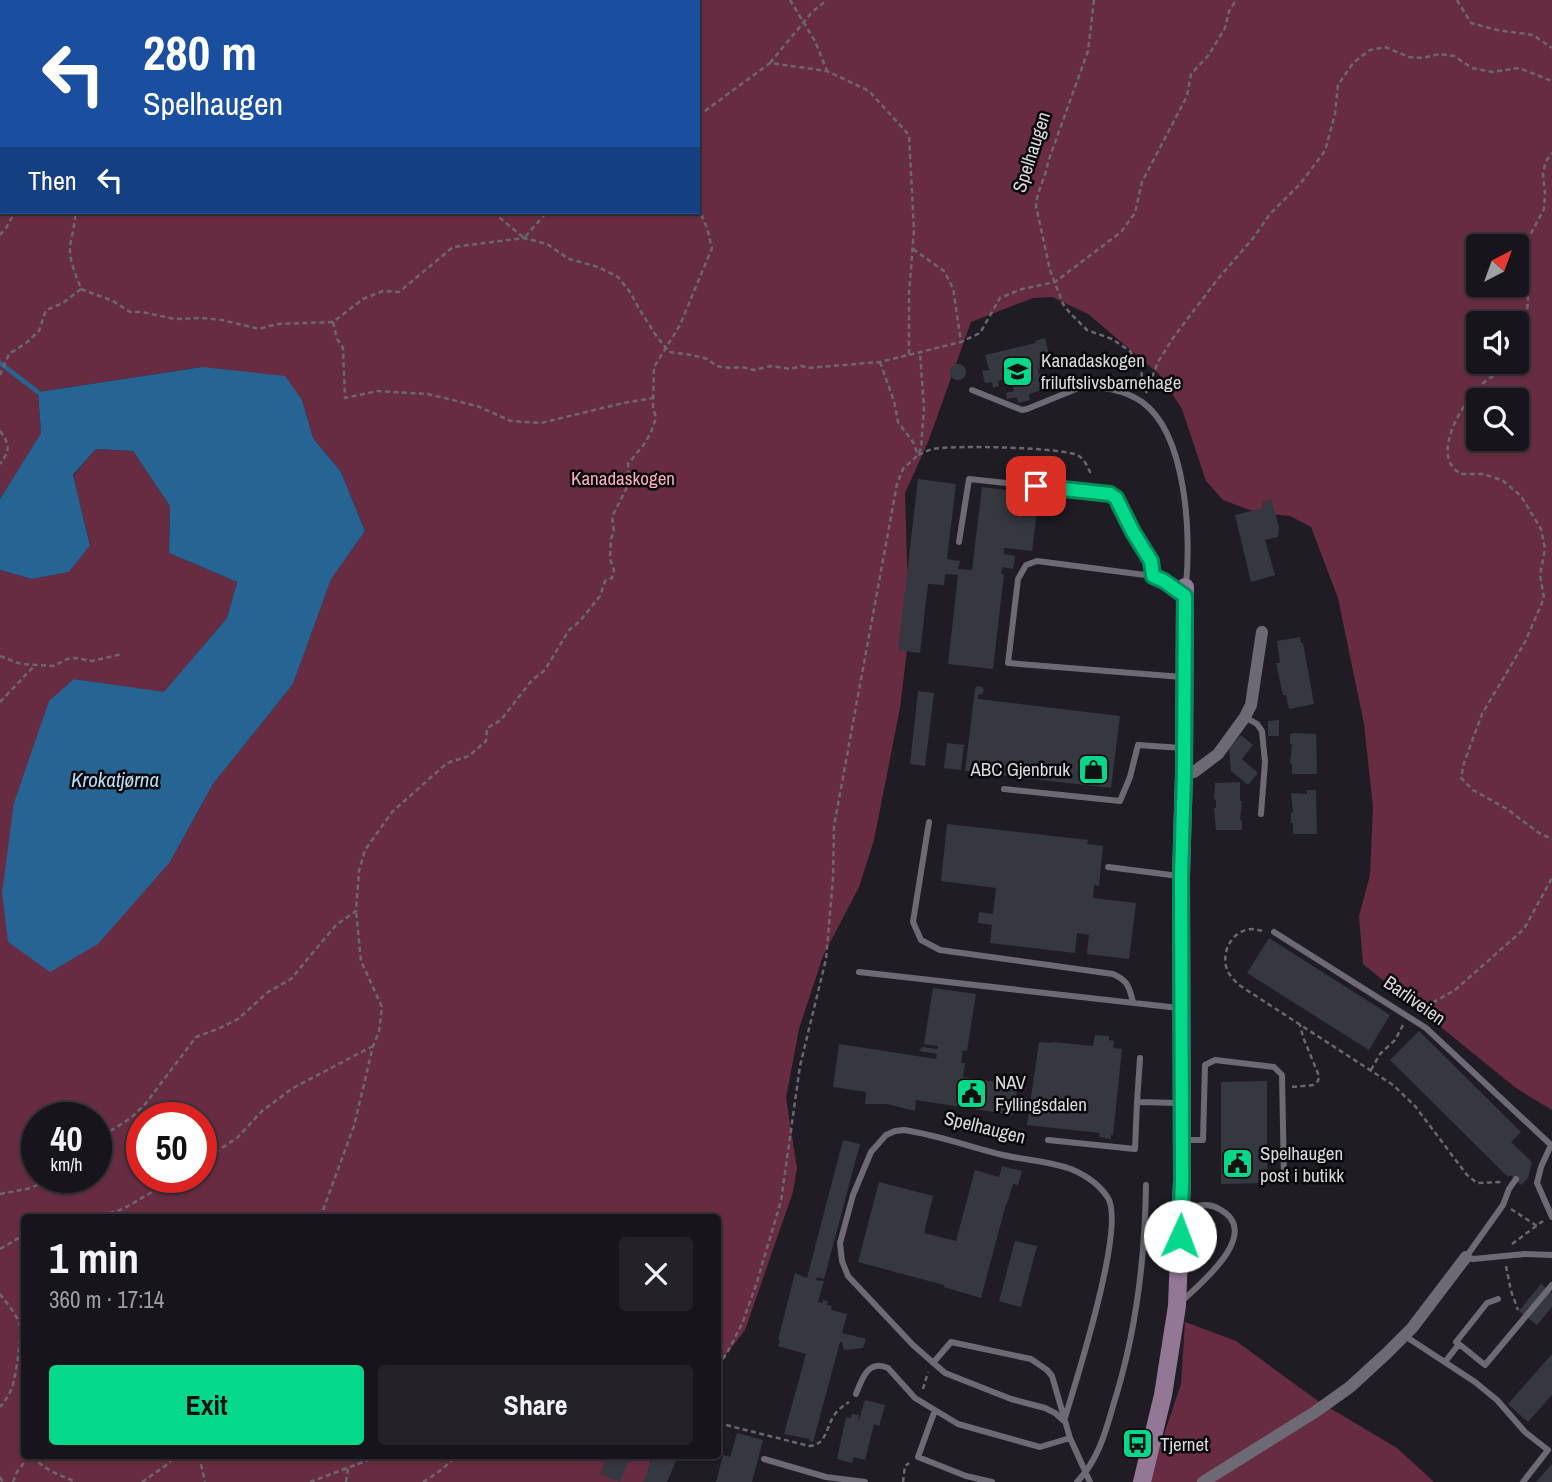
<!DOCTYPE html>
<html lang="en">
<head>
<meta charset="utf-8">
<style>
	body { margin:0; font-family:"Archivo Narrow",sans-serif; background:#242228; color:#f1f3f6; height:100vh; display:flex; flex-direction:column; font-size:26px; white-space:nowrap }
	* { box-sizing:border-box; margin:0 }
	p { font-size:23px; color:#9e9fa3 }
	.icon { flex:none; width:38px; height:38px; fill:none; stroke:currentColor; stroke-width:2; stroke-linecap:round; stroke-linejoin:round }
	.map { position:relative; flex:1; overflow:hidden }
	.panel { position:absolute; left:21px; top:1214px; width:700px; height:245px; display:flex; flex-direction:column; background:#17151b; border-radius:7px; box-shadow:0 2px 5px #0004,0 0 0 2px #36343a }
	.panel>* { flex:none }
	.banner { position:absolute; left:0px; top:0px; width:700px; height:214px; box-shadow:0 2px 5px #0004,0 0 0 2px #36343a; background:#1a4fa0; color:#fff; overflow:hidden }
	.needle { width:46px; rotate:41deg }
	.fabs { position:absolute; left:1466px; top:234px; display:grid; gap:14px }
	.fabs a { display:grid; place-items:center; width:63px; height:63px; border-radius:7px; background:#17151b; box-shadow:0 2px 5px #0004,0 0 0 2px #36343a; font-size:35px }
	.speed { position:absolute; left:21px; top:1102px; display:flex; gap:14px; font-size:35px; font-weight:700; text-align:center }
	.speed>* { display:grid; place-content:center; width:91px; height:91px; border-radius:50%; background:#17151b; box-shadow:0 2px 5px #0004,0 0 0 2px #36343a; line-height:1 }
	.speed small { font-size:18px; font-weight:400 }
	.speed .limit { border:10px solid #d22; background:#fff; color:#111 }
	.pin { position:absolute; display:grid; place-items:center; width:60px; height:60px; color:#fff; margin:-30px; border-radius:14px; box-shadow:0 4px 10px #0006 }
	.me { position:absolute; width:77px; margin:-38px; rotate:2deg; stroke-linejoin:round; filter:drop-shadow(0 0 5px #0008) }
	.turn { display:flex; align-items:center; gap:24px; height:147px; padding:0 28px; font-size:32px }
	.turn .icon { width:91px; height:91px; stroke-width:2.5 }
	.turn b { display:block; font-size:49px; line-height:60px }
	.then { display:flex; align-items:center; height:66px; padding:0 28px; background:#0003; gap:14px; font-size:26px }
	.round { display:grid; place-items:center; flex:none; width:74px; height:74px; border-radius:7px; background:#242228 }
	.headline { display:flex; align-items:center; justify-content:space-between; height:119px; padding:0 28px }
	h1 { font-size:42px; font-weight:700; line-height:52px }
	.primary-button { display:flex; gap:14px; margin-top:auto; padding:14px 28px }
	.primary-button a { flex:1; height:80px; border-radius:7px; background:#04d98b; color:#111; font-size:28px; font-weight:700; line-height:80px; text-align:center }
	.primary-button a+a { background:#242228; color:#f1f3f6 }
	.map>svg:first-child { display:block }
</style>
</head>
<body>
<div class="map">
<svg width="1552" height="1482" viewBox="0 0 1552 1482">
	<rect width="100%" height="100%" fill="#1f1c24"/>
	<path fill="#672c41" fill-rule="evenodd" d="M0,0h1552v1110l-36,-22 -153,-124 -4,-48 11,-41 3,-68 -9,-83 -26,-126 -27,-71 -21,-11 -35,-4 -32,-12 -17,-19 -24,-72 -23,-35 -71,-60 -36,-17 -19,1 -62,24 -43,120 -23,51 4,140 -9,75 -26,132 -15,47 -36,69 -24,73 -13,69 11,70 -4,24 -48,138 -23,30 -4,3v-145h-694v238h629l-9,26h-644v-912l32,9 37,-7 21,-28 -17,-68 23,-27 37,2 37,55 -1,47 68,29 -10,36 -63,75 -90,-14 96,183 43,-78 80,-100 38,-106 34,-47 -24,-59 -28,-34 -11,-38 -100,-33 -164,25 3,41 -41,66zM2,2h696v210h-696zM1479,247h38v38h-38zM1479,324h38v38h-38zM1479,401h38v38h-38zM37,1118h59v60h-59zM142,1118h59v60h-59z
		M1185,1322l51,19 82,60 79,47 37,34h-286l33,-98z"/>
	<path fill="#256493" d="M202,367l83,9 17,24 11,38 28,34 24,59 -34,48 -38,105 -80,100 -43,78 -72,82 -48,28 -42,-30 -6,-49 12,-90 35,-102 25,-22 90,13 63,-74 10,-36 -68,-29 1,-47 -37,-55 -37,-2 -23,26 17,70 -21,27 -37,7 -32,-9v-71l41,-66 -3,-41z"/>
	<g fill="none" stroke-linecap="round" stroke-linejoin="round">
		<path stroke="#256493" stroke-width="4.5" d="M0,363l38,29"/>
	</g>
	<path fill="#363840" d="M1045,338l7,29 -14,2 1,5 6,-1 4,15 -20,6 1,6 -12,3 -1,-6 -10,2 -1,-6 8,-2 -3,-13 -13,3 1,5 -6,2 -1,-6 -7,1 -3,-12 7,-1 -4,-15 51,-12 -1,-2z
		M950 372a8 8 0 1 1 16 0a8 8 0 1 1-16 0Z
		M918,479l38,5 -9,75 13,2 -2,8 14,1 10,-83 57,7 -7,57 -28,-3v6l11,2 -2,13 -11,-2 -1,7h3l-11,95 -45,-5 10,-89 -13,-1 -1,11 -16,-1 -8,69 -22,-3z
		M1271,499l8,28 -1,10 -13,3 10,35 -24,7 -16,-67 28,-7 -1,-6z
		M1300,637l1,6h2l11,61 -25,5 -3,-14h-3l-7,-32h4l-3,-22z
		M977,686l5,1 2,4 -2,3 -4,1v4l142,17 -9,72 -146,-17 10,-82z
		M918,691l16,2 -9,73 -15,-2z
		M1279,720v16h-11v-15z
		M1294,733l22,1 1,40h-25v-10h-2l2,-20h-2v-10z
		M1241,735l12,10 -11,14 16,14 -10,12 -17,-14 -2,-23z
		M947,743l17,2 -3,25 -17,-2z
		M1240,782v19h2l-2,19 2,1v9h-26l-2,-22h2v-9l-2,1 1,-17z
		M1307,790h9l1,44h-24v-11h-2v-11l2,1 -2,-20 16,1z
		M947,824l141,16 -1,4 16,2 -4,40 -5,-1 -1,13 43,5 -7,56 -42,-5 2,-19 -12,-2 -2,20 -85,-10 2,-18 -14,-2 1,-11 14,2 3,-26 -55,-7z
		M1269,938l121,77 -21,35 -122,-77z
		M933,988l43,6 -9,57 -4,-1 -2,13h4l-2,14 55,8 -5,30 -97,-15 -1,11 -28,-7h-22l1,-12 -33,-5 6,-43 97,15 1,-5 -18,-3 3,-4 16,2v-3l-14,-2z
		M1419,1031l102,101 -10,10 21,20 -4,16 -7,7 -10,-10 -3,2 -118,-117z
		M1095,1035l14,1v4l5,1 -1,7 9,1 -9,86h-2v4l-12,-2 1,-4 -73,-8 12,-83 12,1 1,-1 41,4z
		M1267,1081v102l-46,1v-102z
		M843,1140l17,4 -36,135 -7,-2 -1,3 8,1 -6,21 4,1 1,-3 5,1 -1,4 5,1 -1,4 16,4 -5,19 24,6 -3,9 -19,2 -2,-8h-2l-27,100 -4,-1 1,-2 -26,-5 22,-80 -28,-8 2,-6h-2l17,-67 12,5z
		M1002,1166l20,5 -4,14 -5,-1 -6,20h-1l-25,94 -37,-11v-2l-86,-23 21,-80 54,14 -9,37 32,8 19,-71 24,7z
		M1015,1241l22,5 -16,61 -22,-6z
		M1541,1284l11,9v14l-15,18 -18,-14z
		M1552,1354v41l-24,27 -20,-18z
		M865,1400l20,5 -6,21 -5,-2 -9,36 -11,-3 -2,6 -15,-4 9,-42 5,1 1,-4 7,1 -1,5h1z
		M737,1433l26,7 -11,42h-36l7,-27 7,2z
		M607,1456h24l-11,26 -20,-8z
		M654,1456h24l-11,26h-24z
		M1552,1464v18h-16z"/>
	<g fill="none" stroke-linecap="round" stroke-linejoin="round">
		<path stroke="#6a686f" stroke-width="2.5" stroke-dasharray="5 3.5" stroke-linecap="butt" d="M3,0l1,2
			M332,0l4,2
			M420,0v2
			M646,0l3,2
			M790,0l25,41 12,30
			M1094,0l-6,51 -40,111c-2,15 -11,28 -12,44l14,64 13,34 7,9 17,17 25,9 18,12 11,17 2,20
			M1457,0l14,23 26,7 36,5 19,13
			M169,2l4,-2
			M473,2v-2
			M676,2l2,-2
			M770,63l42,-51 15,-12
			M698,116l72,-53 57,8 42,20 40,44 5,95 -5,64v62
			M493,212l31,26 23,-26
			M0,235l6,-7 9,-16
			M913,249l31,22 9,17 8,54
			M81,289l32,12 17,11h12l33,7 27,-1 20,2 37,9 18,-5 56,-2 30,-23 20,-8 16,1 54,-45 71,-9 23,6 22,15 29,8 20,10 12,15 8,15 17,27 14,18 23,3 16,4 8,7 14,2 12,-1 12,3 17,-4 19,3 12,-3 6,2 72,-6 81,-20 19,-9 20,-35 22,-9 33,-7 66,-50 14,-19 7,-31 45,-86 4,-22 17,-18 17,-28 4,-17 7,-11
			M333,322l4,17 6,9 2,50 32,-7 51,3 49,12 34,15 30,2 82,-20 30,-5
			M1517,358l9,-19 2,-44 -3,-44 4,-14 15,-28 1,-16 -2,-19 3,-13 6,-8
			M880,362l14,39 4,21 15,20 5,13c5,-2 10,-5 15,-6 20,-4 132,-2 146,7 6,4 9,12 12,18
			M1514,362c-9,12 -16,10 -27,18 -19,14 -51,63 -35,86 2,4 6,5 8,8h23l19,6 19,16 20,33 4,20 -5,26 4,23 -19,44 -43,72 -18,49 -3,15 12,12 34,19 32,24 13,6
			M0,375l9,-21 17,-11 13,-12 7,-21 17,-7 18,-14c-4,-12 -11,-26 -11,-38 0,-14 6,-26 5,-39
			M1146,393l12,-31 15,-24 44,-58 37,-43 16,-23 30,-30 25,-33 10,-37 3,-29 15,-22 17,-13 15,-3 24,10 14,1 17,-4 14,2 18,12 20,4 27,-4 33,13
			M0,431c10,13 10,20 0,33
			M0,656l21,8 33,2 13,-7 9,-1 16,3 30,-7
			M0,702l35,-37
			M1262,931c-3,-1 -7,-2 -11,-2 -21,2 -31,26 -23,43 3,5 7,9 11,13l154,100 22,21 52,69 10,8 25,-1
			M1418,1011l37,-21 69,-61 28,-51
			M1371,1070l9,-16 15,-14 8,-15
			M1292,1087l21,-2 5,-4 1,-5 -16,-39 -3,-12
			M96,1140l35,-22 15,-15 50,-66 24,-9 18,-9 30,-27 23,-13 45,-54 20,-14 3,-40 6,-21 27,-38 55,-49 22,-7 17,-15 1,-13 14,-8 31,-40 13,-10 24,-40 11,-9 20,-25 5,-15 7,-3 2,-8 -4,-11 1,-20 3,-8 -2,-14 17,-34 -1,-19 17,-21 6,-11 5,-14 -3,-11 1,-40 26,-42 32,-77 -5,-20 -9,-21
			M201,1162l37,-25 24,-26 31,-23 80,-42
			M0,1194l31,-6 21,-10
			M1511,1209l26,17
			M93,1218l30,-9 53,-31
			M320,1218l34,-92 19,-80 6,-14 3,-25 -21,-46 -5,-50
			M1512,1244l31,-23
			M0,1249l24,-14
			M1506,1266l5,25 7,19
			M0,1294c7,10 18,21 20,33 2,9 -5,53 -8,61 -3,7 -7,13 -12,19
			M718,1366l9,-13 15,-29 14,-39 25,-84 19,-135 26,-107 7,-81 1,-52 63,-342 6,-15 15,-14 3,-7 3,-40 -4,-56
			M923,1389l5,-17
			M718,1423l91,23c17,-1 17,-17 24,-29 4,-7 10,-11 16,-15
			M33,1456c10,14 27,19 43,26
			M199,1456l6,26
			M0,1477l3,5
			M13,1482l4,-10 12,-16
			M142,1482l26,-18 7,-8
			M310,1482l69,-26
			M346,1482l2,-14
			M423,1482l13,-8 21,-18
			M903,1482l2,-16 4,-3"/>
		<path stroke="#6d6a73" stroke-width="6" d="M972,390l50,20 5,-1 54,-22c20,-1 44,3 61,15 45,32 49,134 44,183
			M959,542l10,-63 141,15 6,4 18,34 17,29 2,15 11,5 19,14
			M1153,576l-116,-15 -11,4 -8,14 -10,84 174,14
			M1245,717l12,7 5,7 3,31 -4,52
			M1004,789l116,12 10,-24 8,-32 44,3
			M929,822l-16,100 8,18 19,10 173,24c15,7 16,12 20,28
			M1108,867l71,9
			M1274,932l152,96 125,117
			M859,972l320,36
			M1137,1102l3,-44
			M904,1130c34,5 66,17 99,25 22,5 46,6 68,14 14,6 29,16 37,29 18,29 -33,186 -44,223l-9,-8 -10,-5 -34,-9 -66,-26 -32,-28 -65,-69 -6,-15 -2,-18 13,-48 18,-43 15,-17 9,-4z
			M1048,1140l87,9 2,-47 42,1
			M1184,1140h19l2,-75 10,-5 59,7 8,8 2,103
			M1551,1145l-10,22 -4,16 15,34
			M1466,1257l37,-52 6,-16 7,-10
			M1466,1257l7,2 52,-5 27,1
			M1181,1302c19,-18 81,-68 40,-92 -13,-8 -26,-5 -37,2
			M1405,1336l70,46 22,18 28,32 23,18 -25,32
			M1459,1344l-3,-2 31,-39 11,-4
			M1445,1362l14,-18 26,21 67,-80
			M933,1363l18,-21 80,17 16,11 5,6 18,62 20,44
			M856,1394c6,-15 12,-35 32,-26l27,30 43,26 82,23 30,-9
			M935,1410l-17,47 48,19 26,6
			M764,1459l62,18 39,5
			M1077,1482c21,-22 28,-48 36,-76 23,-72 32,-145 33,-221"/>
		<path stroke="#6d6a73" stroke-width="12" d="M1184,773l10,-1 24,-18 27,-37 6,-12 11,-73
			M1203,1482l112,-70 35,-25 37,-34 25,-25 54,-71"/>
		<path stroke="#937895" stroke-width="18" d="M1142,1482l21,-87 14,-89 5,-126 -1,-304 3,-103 1,-186"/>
	</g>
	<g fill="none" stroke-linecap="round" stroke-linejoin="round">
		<defs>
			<path id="route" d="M1036,486l74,8 6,4 17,34 18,29 2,15 11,5 21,15 -1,177 -3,103 1,304 -2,56"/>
		</defs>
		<use href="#route" stroke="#038d5a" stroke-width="18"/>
		<use href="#route" stroke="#04d98b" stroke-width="12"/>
	</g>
	<defs>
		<symbol id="school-square" viewBox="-11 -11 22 22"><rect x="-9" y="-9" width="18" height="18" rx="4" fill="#04d98b" stroke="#08070a"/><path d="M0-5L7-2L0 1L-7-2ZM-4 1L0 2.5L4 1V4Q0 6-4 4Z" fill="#111"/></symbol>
		<symbol id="shop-square" viewBox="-11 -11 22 22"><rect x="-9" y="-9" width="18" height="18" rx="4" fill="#04d98b" stroke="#08070a"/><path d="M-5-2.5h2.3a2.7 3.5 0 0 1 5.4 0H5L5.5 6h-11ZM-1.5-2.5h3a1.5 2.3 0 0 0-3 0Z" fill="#111"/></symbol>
		<symbol id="civic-square" viewBox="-11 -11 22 22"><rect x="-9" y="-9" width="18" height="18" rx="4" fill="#04d98b" stroke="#08070a"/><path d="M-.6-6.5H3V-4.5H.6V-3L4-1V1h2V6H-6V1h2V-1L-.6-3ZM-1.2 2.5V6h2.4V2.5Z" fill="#111"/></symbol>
		<symbol id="bus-square" viewBox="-11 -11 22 22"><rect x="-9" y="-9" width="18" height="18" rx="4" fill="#04d98b" stroke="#08070a"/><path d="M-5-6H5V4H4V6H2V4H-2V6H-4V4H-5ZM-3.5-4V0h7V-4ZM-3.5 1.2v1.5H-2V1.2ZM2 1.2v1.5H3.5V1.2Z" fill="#111"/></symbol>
	</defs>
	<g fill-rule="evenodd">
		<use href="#school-square" x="1000" y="354" width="35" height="35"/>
		<use href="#shop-square" x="1076" y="752" width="35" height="35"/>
		<use href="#civic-square" x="954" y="1076" width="35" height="35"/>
		<use href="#civic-square" x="1220" y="1146" width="35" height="35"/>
		<use href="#bus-square" x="1120" y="1426" width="35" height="35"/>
	</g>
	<g text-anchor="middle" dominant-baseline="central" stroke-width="5" stroke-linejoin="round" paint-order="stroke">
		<g font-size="19" fill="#dad9de" stroke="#08070a">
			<text transform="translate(1031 152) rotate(-72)">Spelhaugen</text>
			<text transform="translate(1415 1000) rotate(35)">Barliveien</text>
			<text transform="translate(985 1127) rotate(14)">Spelhaugen</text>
		</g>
		<g font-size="19" fill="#dad9de" stroke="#08070a" text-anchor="start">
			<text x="1041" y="360">Kanadaskogen<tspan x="1041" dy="22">friluftslivsbarnehage</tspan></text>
			<text x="1070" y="769" text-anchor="end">ABC Gjenbruk</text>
			<text x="995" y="1082">NAV<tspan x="995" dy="22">Fyllingsdalen</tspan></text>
			<text x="1260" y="1153">Spelhaugen<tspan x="1260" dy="22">post i butikk</tspan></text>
			<text x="1160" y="1444">Tjernet</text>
		</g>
		<g font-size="19" fill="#ffabc6" stroke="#08070a">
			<text x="623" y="478">Kanadaskogen</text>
		</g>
		<g font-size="21" font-style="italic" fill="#b9d9f5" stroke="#08070a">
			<text x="115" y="779">Krokatjørna</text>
		</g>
	</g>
</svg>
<div class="fabs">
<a><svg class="needle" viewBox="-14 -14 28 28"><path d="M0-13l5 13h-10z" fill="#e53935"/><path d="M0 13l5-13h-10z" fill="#9e9fa3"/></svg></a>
<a><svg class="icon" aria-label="sound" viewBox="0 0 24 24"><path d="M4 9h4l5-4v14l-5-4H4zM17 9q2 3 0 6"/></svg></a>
<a><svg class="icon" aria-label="search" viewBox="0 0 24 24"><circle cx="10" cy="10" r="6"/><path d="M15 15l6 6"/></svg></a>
</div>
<div class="speed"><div>40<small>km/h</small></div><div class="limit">50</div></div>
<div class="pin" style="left:1036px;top:486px;background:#d93025"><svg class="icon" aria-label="arrive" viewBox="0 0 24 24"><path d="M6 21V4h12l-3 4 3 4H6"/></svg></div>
<svg class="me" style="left:1180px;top:1236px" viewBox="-20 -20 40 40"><circle r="19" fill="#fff"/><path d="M0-13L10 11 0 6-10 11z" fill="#04d98b"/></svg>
<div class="banner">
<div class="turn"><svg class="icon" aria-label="left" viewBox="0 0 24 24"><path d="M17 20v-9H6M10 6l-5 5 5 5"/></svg><div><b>280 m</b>Spelhaugen</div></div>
<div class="then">Then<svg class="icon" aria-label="left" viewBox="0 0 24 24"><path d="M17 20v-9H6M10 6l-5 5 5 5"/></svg></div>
</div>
<section class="panel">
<div class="headline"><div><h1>1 min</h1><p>360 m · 17:14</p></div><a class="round"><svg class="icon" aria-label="close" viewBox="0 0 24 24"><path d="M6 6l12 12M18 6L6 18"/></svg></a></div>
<div class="primary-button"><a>Exit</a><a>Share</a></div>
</section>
</div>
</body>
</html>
